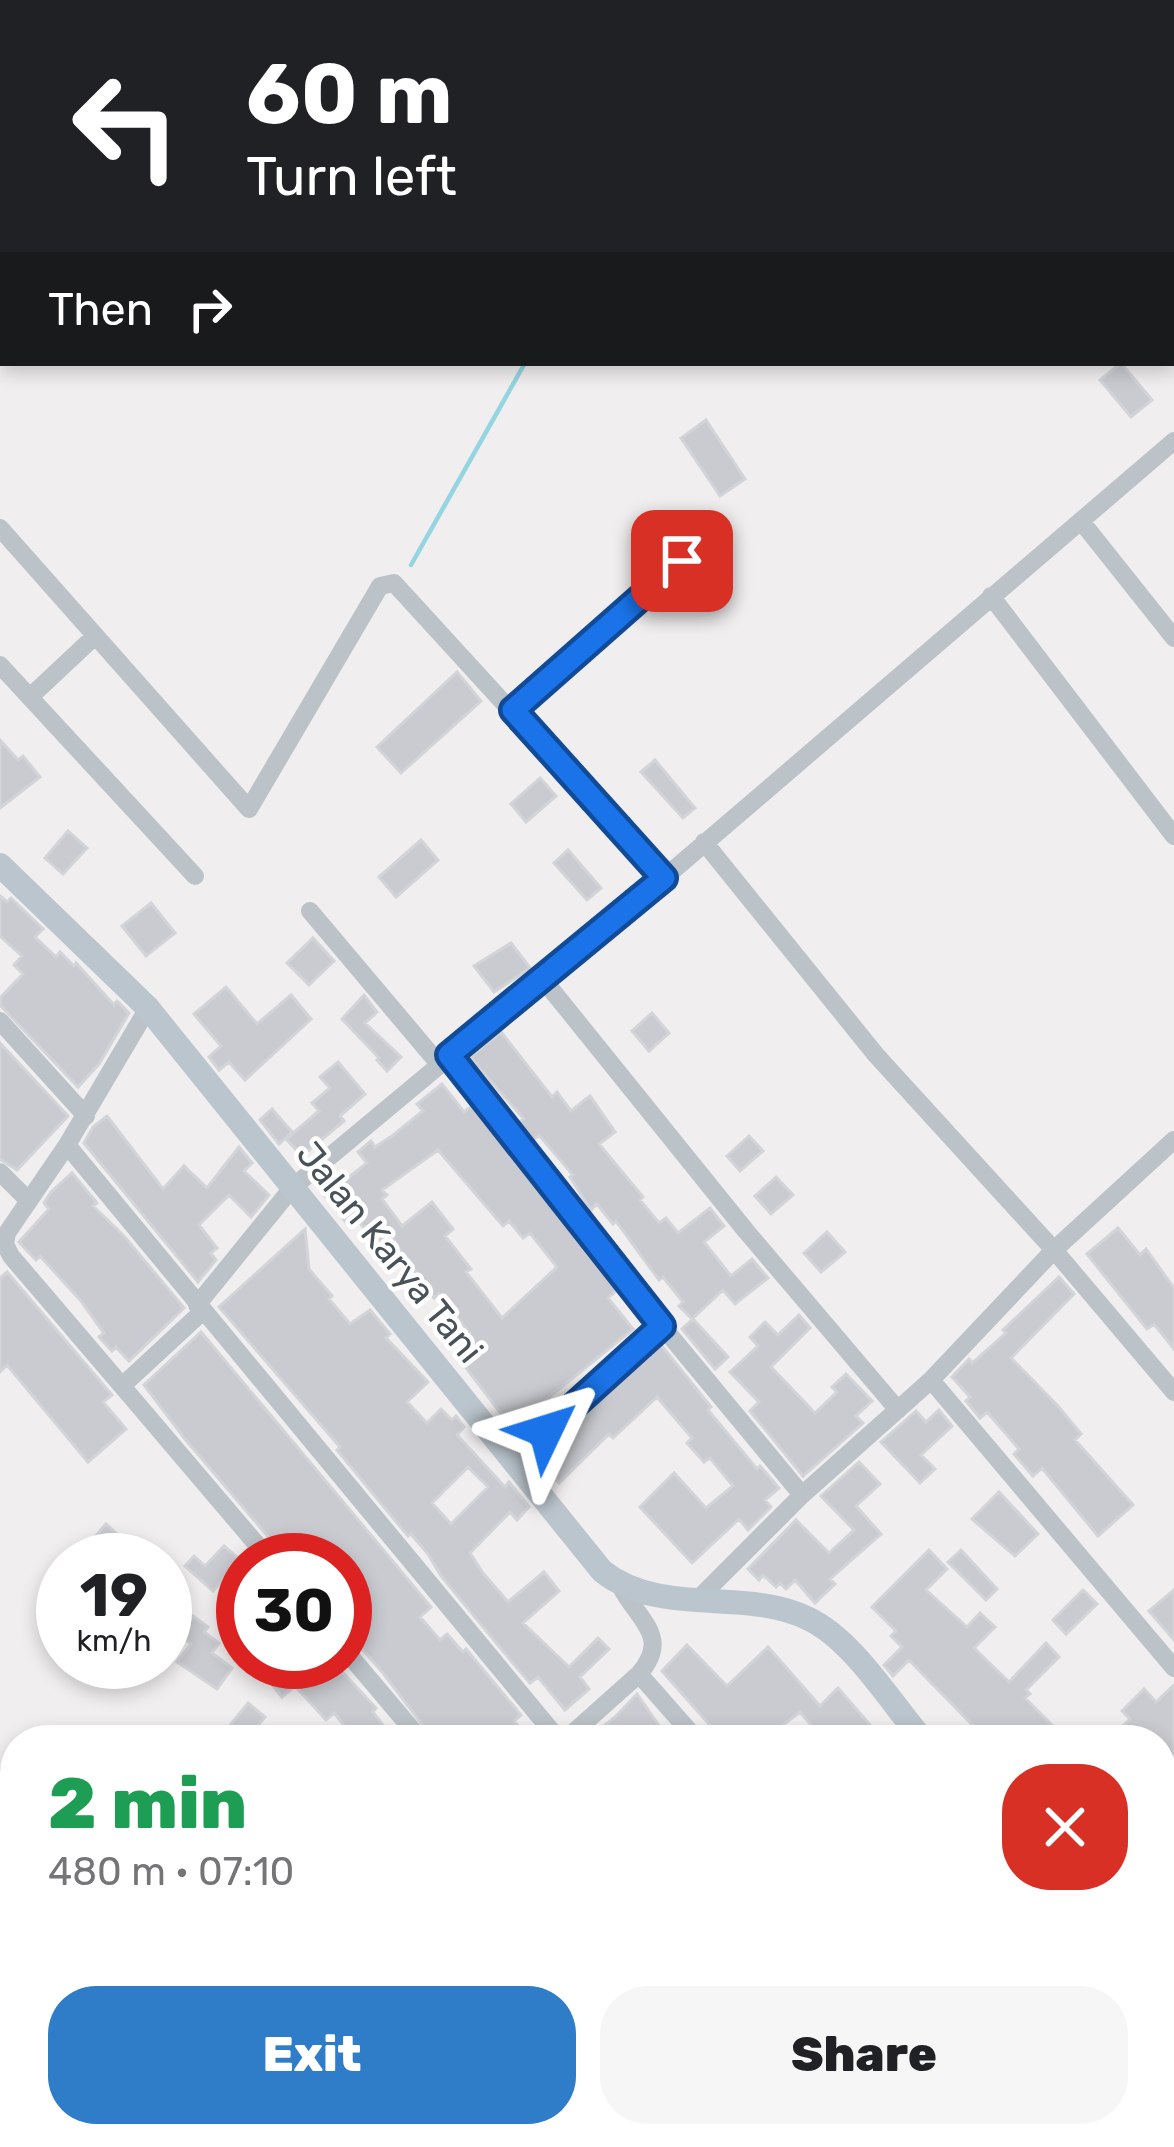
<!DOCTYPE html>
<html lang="en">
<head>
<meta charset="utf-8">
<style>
	body { margin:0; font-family:Rubik,sans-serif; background:#f6f6f6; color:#202124; height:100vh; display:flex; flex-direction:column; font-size:45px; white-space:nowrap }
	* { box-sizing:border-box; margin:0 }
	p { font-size:39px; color:#757577 }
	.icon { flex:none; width:66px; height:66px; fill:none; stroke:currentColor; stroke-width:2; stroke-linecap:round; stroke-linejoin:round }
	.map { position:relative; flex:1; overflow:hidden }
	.sheet { position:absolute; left:0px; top:1725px; width:1176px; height:423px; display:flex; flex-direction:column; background:#fff; border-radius:48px 48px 0 0; box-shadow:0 6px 18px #0003 }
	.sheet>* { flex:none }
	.top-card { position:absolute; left:0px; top:0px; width:1176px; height:366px; box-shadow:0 6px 18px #0003; background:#202124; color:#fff; overflow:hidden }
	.speed { position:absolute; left:36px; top:1533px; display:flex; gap:24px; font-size:60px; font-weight:700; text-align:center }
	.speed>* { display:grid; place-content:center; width:156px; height:156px; border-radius:50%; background:#fff; box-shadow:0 6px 18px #0003; line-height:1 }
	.speed small { font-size:30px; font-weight:400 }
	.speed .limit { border:18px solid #d22; background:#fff; color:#111 }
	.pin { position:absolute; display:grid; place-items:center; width:102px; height:102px; color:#fff; margin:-51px; border-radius:24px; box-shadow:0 6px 18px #0006 }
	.me { position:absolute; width:132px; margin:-66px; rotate:49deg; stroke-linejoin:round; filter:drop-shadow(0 0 9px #0008) }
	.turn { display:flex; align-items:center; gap:42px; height:252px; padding:0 48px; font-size:54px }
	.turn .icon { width:156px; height:156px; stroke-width:2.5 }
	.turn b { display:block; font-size:84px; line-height:102px }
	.then { display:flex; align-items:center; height:114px; padding:0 48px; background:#0003; gap:24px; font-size:45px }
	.round { display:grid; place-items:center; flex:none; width:126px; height:126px; border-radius:48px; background:#f6f6f6 }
	.head { display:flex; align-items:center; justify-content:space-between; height:204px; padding:0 48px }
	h1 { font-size:72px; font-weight:800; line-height:90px; color:#1e9e55 }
	.primary-button { display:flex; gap:24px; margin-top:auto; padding:24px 48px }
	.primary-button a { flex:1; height:138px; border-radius:48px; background:#2f7cc8; color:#fff; font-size:48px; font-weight:800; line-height:138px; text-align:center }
	.primary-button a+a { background:#f6f6f6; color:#202124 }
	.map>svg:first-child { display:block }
</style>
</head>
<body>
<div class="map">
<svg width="1174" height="2147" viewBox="0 0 1174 2147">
	<rect width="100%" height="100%" fill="#f0eeee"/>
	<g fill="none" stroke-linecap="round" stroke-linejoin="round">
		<path stroke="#93d5e0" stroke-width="4.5" d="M874,3l3,-3
			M411,565l114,-202"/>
	</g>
	<path fill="#c9cbd0" stroke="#d2d4d8" stroke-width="3" fill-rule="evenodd" d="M1121,363l31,37 -21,17 -31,-37z
		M706,420l39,59 -25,17 -39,-58z
		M457,672l24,29 -80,72 -24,-26z
		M0,740l18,20 5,-4 17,21 -40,31z
		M655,760l40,48 -12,10 -42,-46z
		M540,778l16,18 -30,26 -15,-18z
		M68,831l19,17 -24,26 -18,-16z
		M421,840l17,20 -42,37 -17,-20z
		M568,850l33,38 -14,12 -33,-37z
		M0,896l7,6 4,-4 32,31 -8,8 21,20 4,-5 14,14 2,-3 38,42 3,-4 12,12 -30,51 -21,23 -78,-82v-7l23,-24 -9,-9 8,-9 -22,-20z
		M151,903l24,30 -29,23 -24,-30z
		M313,938l21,23 -25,24 -22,-22z
		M511,943l19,25 -36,24 -20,-26z
		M226,987l31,37 34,-29 20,24 -66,61 -16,-18 -10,8 -10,-13 12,-11 -27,-32z
		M364,995l13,17 -12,11 36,34 -14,14 -10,-11 2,-2 -37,-39z
		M652,1013l17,20 -20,18 -17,-20z
		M501,1032l51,65 5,-5 14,19 19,-15 25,36 -16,12 44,53 -3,3 19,23 7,-5 12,15 32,-25 14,18 -20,16 27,34 21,-17 16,19 -33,26 -12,-14 -31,29 -13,-13 4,-4 -20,-25 -4,3 -43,-59 -3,3 -16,-20 -6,6 -21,-33 3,-2 -34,-40 -6,5 -14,-18 5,-3 -54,-62z
		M0,1043l68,73 -51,54 -17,-11z
		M338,1062l27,32 -25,22 4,5 -42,35 -16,-17 33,-28 -7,-8 18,-15 -10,-11z
		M442,1084l22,28 8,-6 145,184 -9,8 25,31 -91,74 5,7 -29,26 -61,-80 14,-12 -6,-7 5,-4 -31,-39 -5,4 -46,-65 -12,10 -19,-24 -8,7 -24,-30 42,-33 -9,-11 13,-11 4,6 17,-11 31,-25 -6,-7zM438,1150l65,76 6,-5 14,17 7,-5 27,34 -55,51 -36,-46 5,-3 -26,-33 8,-7 -21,-27 -30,24 -20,-27 5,-4 -5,-5z
		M272,1109l20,23 -13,12 -19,-24z
		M107,1116l56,73 21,-23 23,22 32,-41 13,16 -8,8 25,24 -18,22 -22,-22 -30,30 18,23 -6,5 5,7 -18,22 -114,-139 9,-16z
		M749,1136l14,15 -23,20 -13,-15z
		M72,1173l25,30 -4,3 31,30 60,72 -55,53 -13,-14 -4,4 -13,-14 5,-4 -23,-32 -41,-45 -4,4 -17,-18 30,-33 -5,-6 7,-11z
		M776,1177l17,18 -22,19 -16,-18z
		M1118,1228l22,27 6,-6 28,39v61l-20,-25 -7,5 -60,-75z
		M305,1229l4,40 23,27 -3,3 21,25 20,-14 20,24 -4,4 42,44 -21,20 20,21 14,-14 11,11 4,-4 8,11 -7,8 48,52 4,-5 20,25 -12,13 -7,-8 -40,41 13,20 25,29 36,-30 15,19 -36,32 46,44 29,-29 11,11 -29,28 9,12 -24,21 -27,-33 -8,6 -18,-21 -71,-86 -13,-22 -17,-20 -3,2 -71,-86 3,-3 -121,-140zM468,1467l20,20 -37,37 -19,-21z
		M827,1232l18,20 -24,20 -17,-19z
		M7,1272l105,123 -9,7 23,27 -38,33 -81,-97 -7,7v-94z
		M1059,1277l15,17 -63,64 47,48 23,28 -6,6 58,65 -35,31 -56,-68 -9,8 -19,-22 5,-5 -32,-37 -7,6 -14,-17 4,-4 -18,-20 17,-18 3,4 34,-30 -3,-3z
		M799,1315l11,13 -39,39 44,46 22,-21 -5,-5 14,-13 26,27 -16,15 7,7 -60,53 -53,-65 9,-9 -29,-30 28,-26 -8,-9 15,-15 13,13z
		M693,1319l35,38 -13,12 -33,-40z
		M201,1332l230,275 -11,10 20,23 7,-6 16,18 3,-3 55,66 -7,6 17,19h-97l-51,-67 -28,-32 -10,-4v-77h-57l-103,-121 -41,-54z
		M661,1345l50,62 -3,3 49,59 3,-3 19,22 -14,12 6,7 -23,23 -9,-11 -47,44 -52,-56 34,-34 32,35 27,-22 -23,-28 -6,4 -17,-19 5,-5 -35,-41 -44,41 -4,-4 -50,49 -12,-13 10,-9 -12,-13z
		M939,1410l13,16 -31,29 14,14 -15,14 -39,-41 35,-31 10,11z
		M859,1462l21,22 -24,22 25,28 -51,45 5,5 -20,19 -20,-23 -9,9 -6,-6 -4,4 -13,-12 -4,5 -11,-11 48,-49 33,33 25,-23 -33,-34z
		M999,1492l39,42 -23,22 -43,-37z
		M106,1524l18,16 -17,20h-11l-12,-10z
		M224,1546l16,14 -27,31 -28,-25 9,-10 11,10z
		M929,1550l18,19 -21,21 41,37 13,-14 15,14 -21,21 35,34 37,-39 13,14 -33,33 4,4 -5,4 27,27 -15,15h-50l-78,-80 -16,16 -9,-11 18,-18 -11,-11 5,-5 -24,-24z
		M961,1550l36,39 -11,11 -38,-38z
		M1083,1590l14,14 -31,30 -13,-14z
		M1174,1590v50l-25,-29z
		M193,1616l15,11 -4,5 15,11 -7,10 20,15 -15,21 -40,-27 14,-18 -12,-9z
		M687,1645l40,41 41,-39 52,59 18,-18 45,52h-59l-24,-28 -37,28h-40l-61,-69z
		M254,1662h79l43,46 -3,4 21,28h-38l-22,-27 -8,7 -31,-34 -13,11z
		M1174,1685v68l-13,12v-25h-53l22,-21 -8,-8 22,-22 12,13z
		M637,1694l32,46h-82l28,-23z
		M248,1703l17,14 -19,23h-28z
		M0,1795l15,13v22l-7,7 -8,-7z
		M8,1842l7,7v46l-15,-15v-29z
		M1174,1916v59l-13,-16v-33z
		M827,2133h60l7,14h-55z
		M918,2133h110l12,14h-115z
		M1078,2133h35l13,14h-35z"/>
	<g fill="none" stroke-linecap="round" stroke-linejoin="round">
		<path stroke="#bbc3c8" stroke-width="18" d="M1091,0l3,3
			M72,3l4,-3
			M513,3l3,-3
			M852,3l3,-3
			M0,62l3,-2
			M1173,99l1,1
			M0,204l3,4
			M0,322l3,-4
			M1081,521l93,117
			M0,528l249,281 131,-223 14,-3 270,295
			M991,596l183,240
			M0,665l195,211
			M30,697l65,-61
			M513,709l203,-178
			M704,842l172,213 178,195 120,142
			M310,911l129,153
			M542,978l204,253 152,179
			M148,1008l-81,137 492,595
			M0,1021l86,95
			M449,1055l213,271 -150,133
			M67,1145l-60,88 -2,11 6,12 111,130 80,-74
			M0,1172l29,29
			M197,1305l95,-117 372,-310 510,-437
			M662,1326l140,169
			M931,1380l243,288
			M122,1386l148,174
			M620,1585c17,35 52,51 19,89l58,66
			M697,1600l105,-105 129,-115 123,-130 120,-110
			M345,1650l76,90
			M565,1740l74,-66
			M0,1776l15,15
			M0,1914l15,15
			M0,2078l15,17
			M48,2133l13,14
			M296,2133l12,14
			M755,2133l13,14
			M900,2133l12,14
			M1051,2133l13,14
			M120,2147l15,-14"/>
		<path stroke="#bbc5cd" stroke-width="24" d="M0,865l148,143 454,563c59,47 144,16 207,48 44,21 82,84 114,121
			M1161,2016l13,16"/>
	</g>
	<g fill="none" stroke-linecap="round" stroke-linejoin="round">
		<defs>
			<path id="route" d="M546,1431l116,-105 -213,-271 215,-177 -151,-168 169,-149"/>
		</defs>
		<use href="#route" stroke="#114b97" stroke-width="30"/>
		<use href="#route" stroke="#1a73e8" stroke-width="21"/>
	</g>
	<g text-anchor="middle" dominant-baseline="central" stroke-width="9" stroke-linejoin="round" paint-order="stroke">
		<g font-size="36" fill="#485258" stroke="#fff">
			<text transform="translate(390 1252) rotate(51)">Jalan Karya Tani</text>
		</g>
	</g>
</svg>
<div class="speed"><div>19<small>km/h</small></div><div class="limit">30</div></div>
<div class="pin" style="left:682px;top:561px;background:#d93025"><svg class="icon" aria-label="arrive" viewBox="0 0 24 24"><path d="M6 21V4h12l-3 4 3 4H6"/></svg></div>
<svg class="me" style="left:546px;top:1431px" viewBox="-20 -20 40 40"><path d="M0-17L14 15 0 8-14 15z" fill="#1a73e8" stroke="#fff" stroke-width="4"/></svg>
<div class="top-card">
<div class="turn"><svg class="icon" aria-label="left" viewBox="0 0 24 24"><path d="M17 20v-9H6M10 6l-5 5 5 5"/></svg><div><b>60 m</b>Turn left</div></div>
<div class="then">Then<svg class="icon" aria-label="right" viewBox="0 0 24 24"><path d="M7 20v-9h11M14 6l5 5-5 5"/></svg></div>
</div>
<section class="sheet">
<div class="head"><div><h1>2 min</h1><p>480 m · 07:10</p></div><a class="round" style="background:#d93025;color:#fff"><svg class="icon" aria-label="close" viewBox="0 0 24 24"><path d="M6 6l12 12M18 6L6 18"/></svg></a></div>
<div class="primary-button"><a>Exit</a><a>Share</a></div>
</section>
</div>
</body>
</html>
